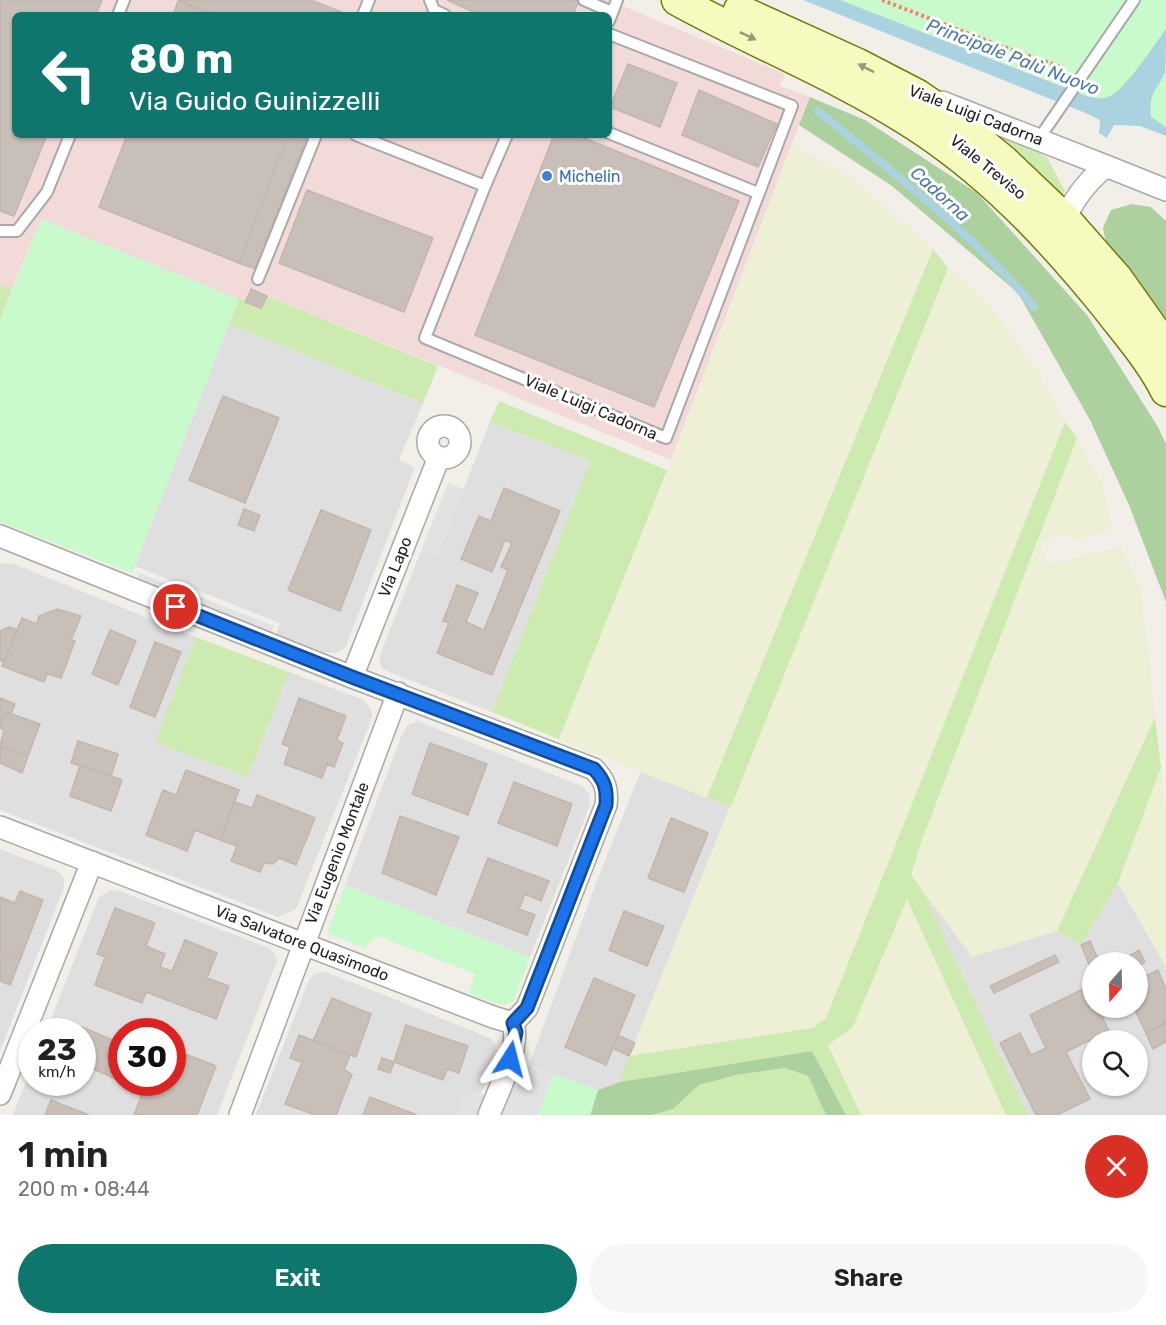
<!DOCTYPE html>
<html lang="en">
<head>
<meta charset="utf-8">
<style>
	body { margin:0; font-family:Rubik,sans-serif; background:#f6f6f6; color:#222; height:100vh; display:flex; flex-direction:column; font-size:22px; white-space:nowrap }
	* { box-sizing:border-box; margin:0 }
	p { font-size:20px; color:#767676 }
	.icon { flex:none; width:33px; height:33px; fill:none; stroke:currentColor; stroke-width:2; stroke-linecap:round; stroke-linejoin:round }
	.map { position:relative; height:1115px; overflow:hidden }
	.side { display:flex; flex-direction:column; background:#fff; flex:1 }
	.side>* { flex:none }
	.hud { position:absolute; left:12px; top:12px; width:600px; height:126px; border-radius:9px; box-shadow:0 2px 4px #0004; background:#0f766e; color:#fff; overflow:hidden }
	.needle { width:39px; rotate:200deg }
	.tools { position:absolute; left:1082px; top:952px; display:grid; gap:12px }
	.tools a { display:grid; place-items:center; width:66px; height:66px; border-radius:50%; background:#fff; box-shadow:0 2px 4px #0004; font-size:30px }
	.speed { position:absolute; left:18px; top:1018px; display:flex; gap:12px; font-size:30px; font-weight:700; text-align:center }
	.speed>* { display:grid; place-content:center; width:78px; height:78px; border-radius:50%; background:#fff; box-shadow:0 2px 4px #0004; line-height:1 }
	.speed small { font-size:15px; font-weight:400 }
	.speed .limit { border:9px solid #d22; background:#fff; color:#111 }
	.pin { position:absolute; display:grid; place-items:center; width:51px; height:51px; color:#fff; margin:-26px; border:3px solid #fff; border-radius:50%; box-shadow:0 2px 6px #0007 }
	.me { position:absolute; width:66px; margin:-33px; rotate:9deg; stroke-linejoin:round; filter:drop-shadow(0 0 4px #0008) }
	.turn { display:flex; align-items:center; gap:21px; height:126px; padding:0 18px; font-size:27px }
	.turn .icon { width:78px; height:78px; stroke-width:2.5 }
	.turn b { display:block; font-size:42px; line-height:51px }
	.round { display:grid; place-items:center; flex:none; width:63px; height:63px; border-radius:32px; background:#f6f6f6 }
	.head { display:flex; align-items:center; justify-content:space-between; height:102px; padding:0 18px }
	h1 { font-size:36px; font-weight:600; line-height:45px }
	.cta { display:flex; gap:12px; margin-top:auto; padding:12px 18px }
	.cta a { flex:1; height:69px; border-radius:36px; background:#0f766e; color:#fff; font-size:24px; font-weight:600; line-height:69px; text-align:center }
	.cta a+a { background:#f6f6f6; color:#222 }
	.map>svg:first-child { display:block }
</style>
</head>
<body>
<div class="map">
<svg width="1166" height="1115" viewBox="0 0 1166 1115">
	<rect width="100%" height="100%" fill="#f2efe9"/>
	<path fill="#e0dfdf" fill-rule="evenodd" d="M229,324l194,79 -24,57 16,7 -70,181 -9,5 -12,-1 -48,-17 4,-12 -145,-57z
		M490,422l100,39 -98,251 -103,-40 -7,-4 -2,-6v-7l41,-104 16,5z
		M0,563l14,1 182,73 -40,105 92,35 41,-105 75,28 5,6 3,8 -2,9 -74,186 -18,8 -278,-107z
		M417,721l167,66 5,7 1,11 -60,152 -185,-72 56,-148 7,-12z
		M641,771l90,36 -111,275 -22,8 -69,-25 69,-187z
		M0,849l58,22 6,8v8l-64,164z
		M1118,883l48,84v148h-143l-101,-225 50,66 85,-25 24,14zM1092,963h45v45h-45zM1092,1041h45v45h-45z
		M111,890l8,1 150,57 6,6 2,7 -60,154h-204l18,-47 1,15h50v-51h-36l53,-135zM122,1032h50v51h-50z
		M321,972l7,1 51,20 111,45 6,8 -1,10 -14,38 -14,-5 -11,26h-200l53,-135 5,-6z"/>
	<path fill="#f2dad9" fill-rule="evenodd" d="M0,0h609l176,74 -5,12 30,11 -139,363 -420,-171h-2l-5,13 -203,-83 -29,70 -12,-4zM15,15h594v120h-594z"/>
	<path fill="#eef0d5" d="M792,144l62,36 79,69 -226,549 -148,-58 108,-270z
		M948,268l28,23 31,37 32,46 26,48 -239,596 -12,10 -185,28z
		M1077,438l25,45 11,46 -41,12 -2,-9 -30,10 8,22 73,-18 19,40 10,77 5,54 -98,214 -85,26 -61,-82 11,-35z
		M1161,767l5,39v161l-48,-84z
		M907,899l99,216h-145l-33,-70 25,-18z"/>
	<path fill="#cdebb0" d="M987,132l34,12 26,13 18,34 -8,13z
		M933,249l15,19 -217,539 -24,-10z
		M0,285l12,4 -12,32z
		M267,296l171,70 -15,37 -194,-79 10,-25 22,9z
		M499,401l168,69 -108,269 -67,-27 98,-251 -100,-39z
		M1065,422l12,16 -155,402 -11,35 11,15 106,225h-22l-99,-216 -54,128 -25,18 33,70h-15l-34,-64 -192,31 9,-26 184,-28 13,-10z
		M196,637l93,35 -41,105 -93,-35z
		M1155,717l6,50 -43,116 -37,62 -24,-14z
		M785,1068l23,8 18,39h-174l21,-6 26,-24 37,-10z"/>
	<path fill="#add19e" d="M810,97l55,23 112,73 110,122 71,112 8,17v158l-37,-97 -39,-85 -72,-127 -126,-107 -93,-61z
		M1132,204l19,3 15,14v106l-59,-79 -4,-20 8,-18z
		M812,1051l34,64h-20l-18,-39 -23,-8 -49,7 -37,10 -26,24 -21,6h-62l8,-25 22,-8z"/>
	<path fill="#c8facc" d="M840,0h326v127z
		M41,219l198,80 -107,274 -132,-51v-201z
		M345,885l185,72 -17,45c-14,7 -31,-4 -44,-9l6,-19 -97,-38 -14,12 -37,-15z
		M553,1074l45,16 -8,25h-52z"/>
	<path fill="#e2e2e2" d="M448,483l16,6 -27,67 -16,-5z
		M139,573l135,53 -3,8 -135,-53z
		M510,1059l43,15 -15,41h-82l11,-26 28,9z"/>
	<path fill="#aad3df" d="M803,0h37l231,90c11,4 24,11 37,7 15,-4 47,-53 58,-68 0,11 0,34 -1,43 -9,21 -16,18 -14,45l15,10v9l-26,-10 -26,-1 -7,13 -8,-5 1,-13 -17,-8z"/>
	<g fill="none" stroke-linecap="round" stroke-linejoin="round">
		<path stroke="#aad3df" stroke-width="8" d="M818,111c75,62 154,121 216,196"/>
	</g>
	<path fill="#c7bfb8" stroke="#c4b6ab" stroke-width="1.5" d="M0,0h102l-6,15h-81v120h32l-33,81 -14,-5z
		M179,0h132l33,13v2h-129z
		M447,0h132l-6,15h-93z
		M178,1l37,14h-42z
		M628,64l49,19 -17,44 -50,-20z
		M699,90l78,34 -19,43 -76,-32z
		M127,135h161l-49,128 -140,-56z
		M288,135l19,1 -51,133 -17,-6z
		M554,135h23l162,66 -85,206 -179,-72z
		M307,190l126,48 -29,74 -125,-49z
		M251,289l16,7 -6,12 -16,-6z
		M223,396l56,22 -34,85 -56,-23z
		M504,488l56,23 -68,164 -55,-22 12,-30 -6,-2 14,-36 21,8 -12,29 18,8 24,-60 -7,-3 11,-24 -7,-3 -13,32 -31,-13 18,-43 12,5z
		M244,509l16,6 -6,16 -16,-6z
		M321,510l50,20 -31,81 -52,-21z
		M57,609l24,7 -10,24 4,1 -14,37 -14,-4 -3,8 -42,-16 20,-48 15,6 2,-8z
		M9,627l9,3 -15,32 -3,-2v-29z
		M110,630l26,11 -18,44 -26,-11z
		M155,642l26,10 -26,65 -25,-10z
		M0,698l15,6 -4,10 -5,-2 -6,16z
		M299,698l47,18 -9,24 6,3 -9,24 -7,-3 -5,14 -38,-14 6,-17 -8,-3z
		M6,712l34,12 -12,32 -28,-10 4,-16 -4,-2z
		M78,741l40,13 -7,22 -40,-13z
		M430,743l57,21 -19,51 -56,-21z
		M0,746l28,10 -6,17 -22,-10z
		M80,765l42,15 -11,31 -41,-15z
		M186,770l53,20 -19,50 -25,-10 -8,21 -41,-16 17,-45 13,5z
		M514,782l58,22 -15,42 -59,-23z
		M257,795l58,23 -19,47 -17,-7 -6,6 -9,-1 -4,9 -29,-11 6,-15 -17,-6 15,-38 17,6z
		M400,816l59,21 -23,58 -54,-22z
		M671,818l37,15 -24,59 -36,-14z
		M488,858l61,23 -8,20 -16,-7 -6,15 16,6 -8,20 -60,-23z
		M20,891l23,9 -23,60 -20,-7v-56l15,6z
		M115,908l40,15 -9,23 19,8 -5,13 12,4 13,-31 32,13 -10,25 22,8 -13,33 -70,-27 -4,11 -47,-18 10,-28 -8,-3z
		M624,911l40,15 -17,40 -38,-16z
		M1090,941l10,22h-8l-2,4 -9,-22z
		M1139,950l6,12 -8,5v-4h-7l-3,-6z
		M0,953l20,7 -10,25 -10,-4z
		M1055,955l4,7 -65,31 -4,-7z
		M1158,970l8,19v34l-20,10 -12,-25h3v-28z
		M594,978l41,17 -29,70 -41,-18z
		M1087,987l5,9v12h6l11,23 -43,21 24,47 -33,16h-21l-36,-72 20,-10 11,22 15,-7 -16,-33z
		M332,998l39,16 -15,43 -43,-16z
		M1166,1023v19l-13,7 -7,-16z
		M406,1025l62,21 -9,27 -12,-4 -4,11 -49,-18z
		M82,1027l40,17v28l-4,8 -36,-16v-32h-2z
		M299,1035l51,20 -6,15 8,4 -16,41h-21l-30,-11 17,-42 -12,-4z
		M618,1035l17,8 -6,13 -17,-8z
		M172,1049l44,17 -19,49h-63l10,-27 15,6 4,-11h9z
		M382,1058l12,4 -4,11 -12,-4z
		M370,1097l47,18h-54z
		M51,1100l38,15h-44z"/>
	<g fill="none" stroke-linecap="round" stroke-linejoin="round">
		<defs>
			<path id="service" d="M430,0l4,10 11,5
				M584,0l28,12
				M118,15l6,-15
				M363,15l6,-15
				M609,21l8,-21
				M609,133l149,60
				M356,135l129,51 -60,152 241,100 126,-332 -183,-72
				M1038,140l96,-140
				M485,186l22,-51
				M0,231h17l30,-39 23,-57
				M258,279l58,-144"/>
			<path id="minor" d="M942,102l164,64
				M1061,229c9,-25 24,-46 45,-63l60,24
				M428 442a16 16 0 1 1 32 0a16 16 0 1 1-32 0Z
				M0,536l352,141 242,92c11,12 14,20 12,36l-79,203 -14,15c8,25 -15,68 -24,92
				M352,677l87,-220
				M0,827l493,190 20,6
				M0,1094l92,-232
				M240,1115l158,-422"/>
			<path id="secondary" d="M677,0c76,42 157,74 230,120 79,49 143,117 201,189 20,26 43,52 58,82
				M739,10l119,54 60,31 32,22 54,44 61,58 52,59 49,69"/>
		</defs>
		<use href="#service" stroke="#a9a9a9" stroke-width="14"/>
		<use href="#minor" stroke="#a9a9a9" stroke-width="24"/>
		<use href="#secondary" stroke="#707d05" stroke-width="33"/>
		<path stroke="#fa8072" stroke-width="4" stroke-dasharray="3 3" stroke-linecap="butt" d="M882,0l108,42 77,27"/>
		<use href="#service" stroke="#fff" stroke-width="10"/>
		<use href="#minor" stroke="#fff" stroke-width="21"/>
		<use href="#secondary" stroke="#f7fabf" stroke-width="30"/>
	</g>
	<defs><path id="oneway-solid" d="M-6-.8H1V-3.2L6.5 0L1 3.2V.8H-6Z" transform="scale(1.5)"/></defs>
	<g fill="#979978">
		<use href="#oneway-solid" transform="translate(748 36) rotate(26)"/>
		<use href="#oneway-solid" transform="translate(866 68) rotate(-153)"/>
	</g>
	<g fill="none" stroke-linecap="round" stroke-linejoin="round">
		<defs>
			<path id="route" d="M176,607l176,70 242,92c11,12 13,20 12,36l-79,203 -14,15 3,9 -6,27"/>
		</defs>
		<use href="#route" stroke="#114b97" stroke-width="15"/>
		<use href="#route" stroke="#1a73e8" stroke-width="10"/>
	</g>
	<circle fill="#3f7fe0" stroke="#fff" stroke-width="2" cx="547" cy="176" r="6"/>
	<g text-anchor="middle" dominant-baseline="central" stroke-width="6" stroke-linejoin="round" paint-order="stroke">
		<g font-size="16" fill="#222" stroke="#fff">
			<text transform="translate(976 115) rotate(21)">Viale Luigi Cadorna</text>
			<text transform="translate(988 167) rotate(39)">Viale Treviso</text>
			<text transform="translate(591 407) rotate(23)">Viale Luigi Cadorna</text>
			<text transform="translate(395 567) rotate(-68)">Via Lapo</text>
			<text transform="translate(337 853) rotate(-69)">Via Eugenio Montale</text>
			<text transform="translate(302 943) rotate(21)">Via Salvatore Quasimodo</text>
		</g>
		<g font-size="16" fill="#366cbe" stroke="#fff" text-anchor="start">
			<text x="559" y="176">Michelin</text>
		</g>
		<g font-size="18" font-style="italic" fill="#4a7aab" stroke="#fff">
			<text transform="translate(1013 57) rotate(21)">Principale Palù Nuovo</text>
			<text transform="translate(940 194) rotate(42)">Cadorna</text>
		</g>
	</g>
</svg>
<div class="tools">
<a><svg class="needle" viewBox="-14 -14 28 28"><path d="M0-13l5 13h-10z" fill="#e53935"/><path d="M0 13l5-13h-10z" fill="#767676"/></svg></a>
<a><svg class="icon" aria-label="search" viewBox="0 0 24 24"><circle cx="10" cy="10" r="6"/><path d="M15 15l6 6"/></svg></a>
</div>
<div class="speed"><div>23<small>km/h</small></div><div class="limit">30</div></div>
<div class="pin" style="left:176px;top:607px;background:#d93025"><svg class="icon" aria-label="arrive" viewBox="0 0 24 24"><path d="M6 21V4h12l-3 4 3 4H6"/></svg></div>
<svg class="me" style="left:510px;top:1059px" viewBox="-20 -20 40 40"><path d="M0-17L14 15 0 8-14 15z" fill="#1a73e8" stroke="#fff" stroke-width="4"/></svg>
<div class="hud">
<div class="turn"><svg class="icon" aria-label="left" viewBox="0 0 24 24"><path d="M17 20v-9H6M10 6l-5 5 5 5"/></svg><div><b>80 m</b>Via Guido Guinizzelli</div></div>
</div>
</div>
<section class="side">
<div class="head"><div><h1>1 min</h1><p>200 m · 08:44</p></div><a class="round" style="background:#d93025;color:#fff"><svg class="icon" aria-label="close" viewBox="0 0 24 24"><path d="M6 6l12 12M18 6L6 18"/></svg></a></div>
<div class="cta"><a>Exit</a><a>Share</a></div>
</section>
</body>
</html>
